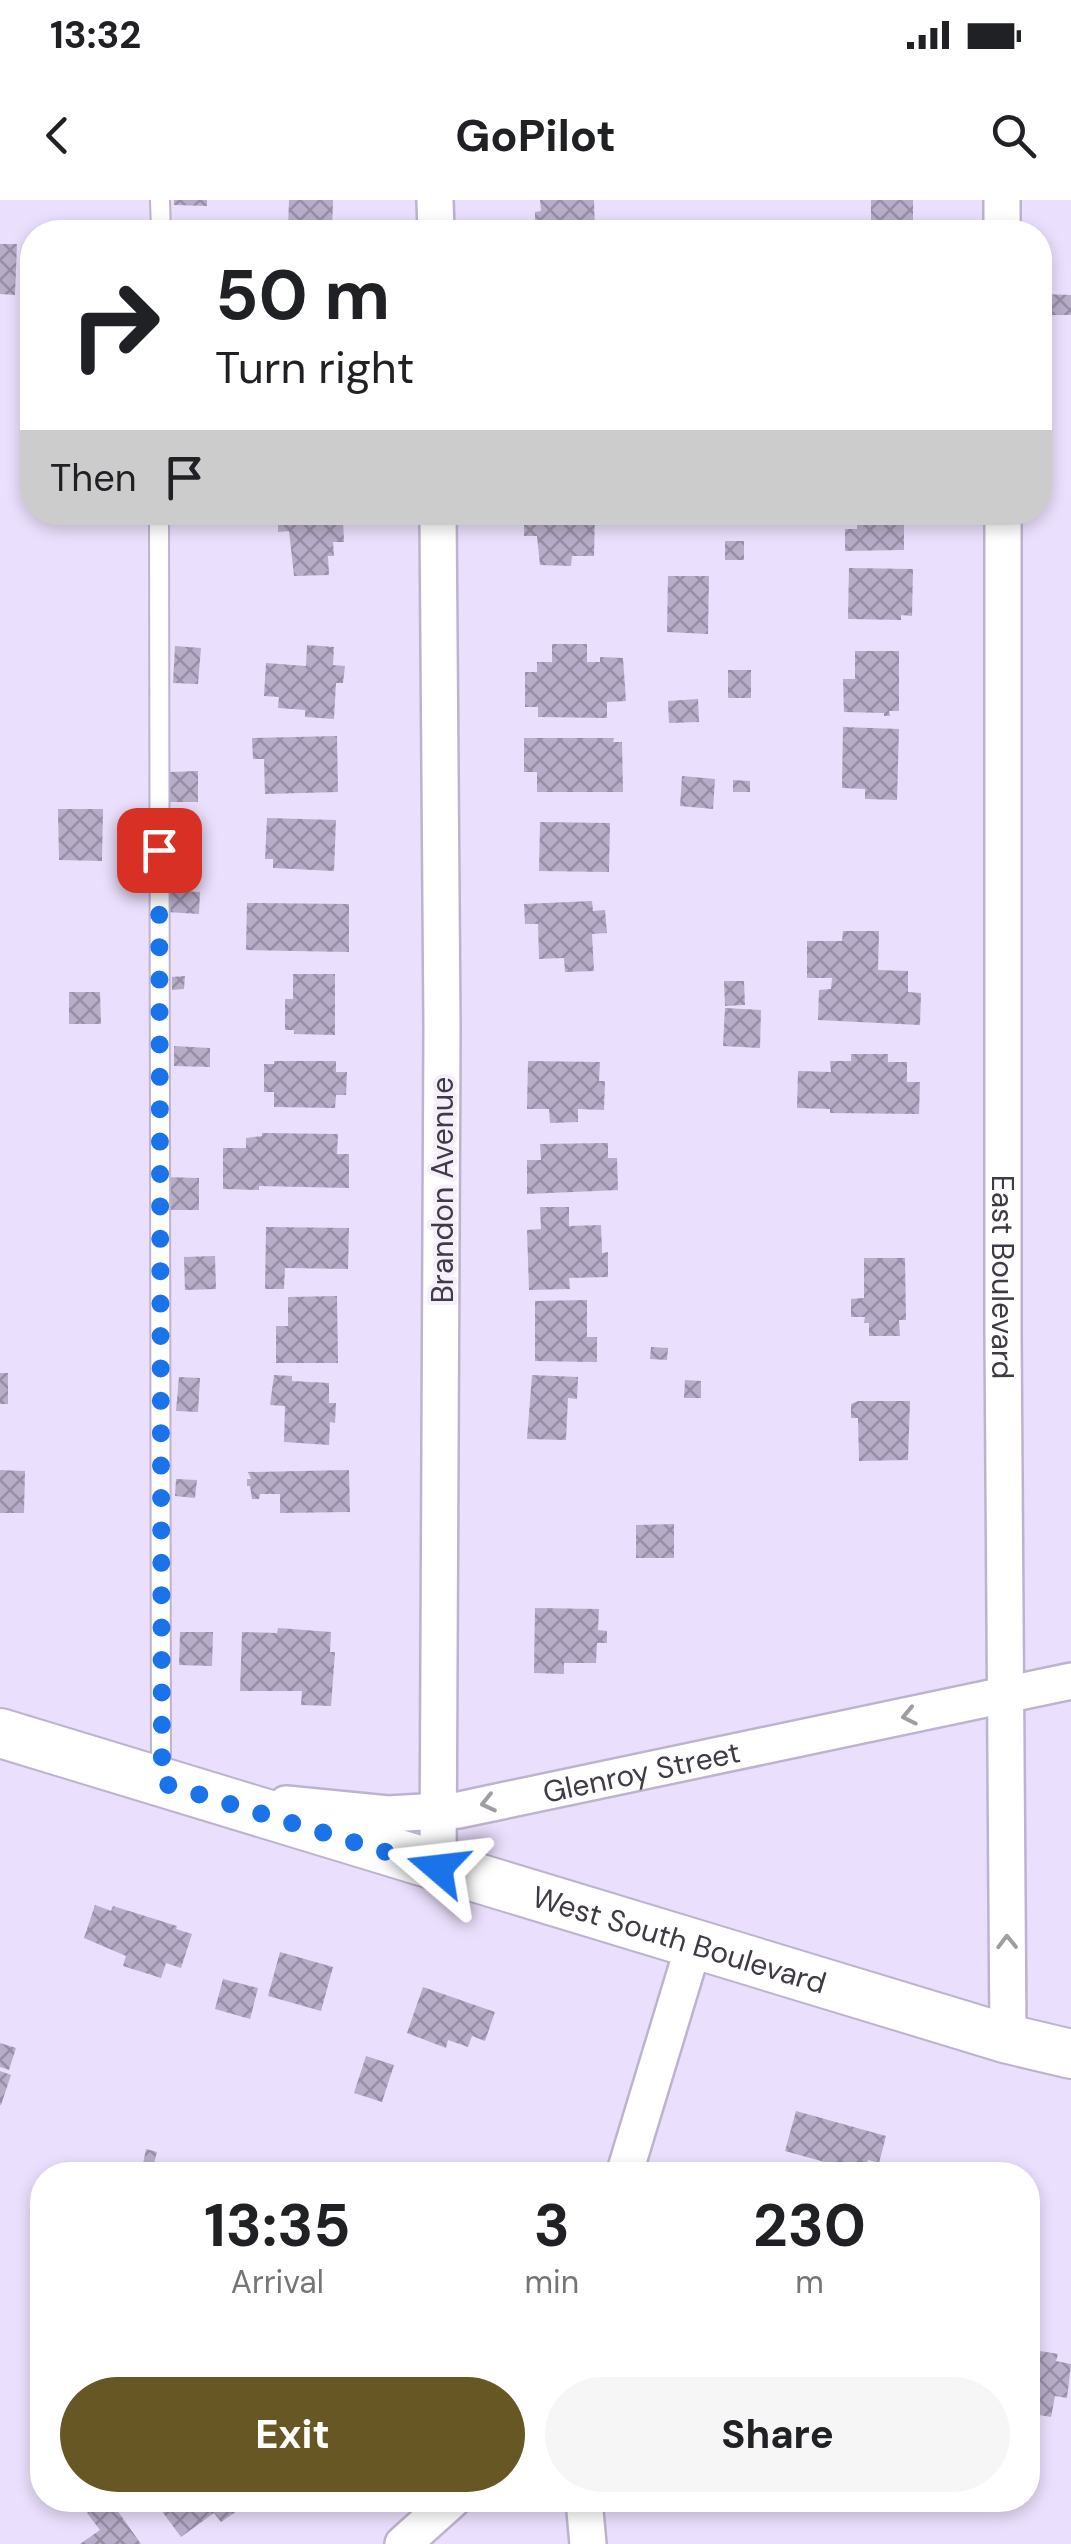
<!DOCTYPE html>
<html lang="en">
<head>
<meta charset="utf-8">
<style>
	body { margin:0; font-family:"DM Sans",sans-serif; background:#f6f6f6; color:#202124; height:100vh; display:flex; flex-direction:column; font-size:38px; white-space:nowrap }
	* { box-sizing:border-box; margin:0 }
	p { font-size:32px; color:#757577 }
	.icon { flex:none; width:55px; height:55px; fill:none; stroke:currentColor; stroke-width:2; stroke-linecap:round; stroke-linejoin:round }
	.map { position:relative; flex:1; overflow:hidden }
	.sheet { position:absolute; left:30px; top:1962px; width:1010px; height:350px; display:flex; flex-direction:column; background:#fff; border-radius:40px; box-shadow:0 5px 15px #0003 }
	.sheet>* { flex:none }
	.top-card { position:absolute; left:20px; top:20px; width:1032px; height:305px; border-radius:40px; box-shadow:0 5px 15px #0003; background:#fff; color:#202124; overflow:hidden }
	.pin { position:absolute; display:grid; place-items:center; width:85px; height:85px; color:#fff; margin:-42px; border-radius:20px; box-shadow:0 5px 15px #0006 }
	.me { position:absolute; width:110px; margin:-55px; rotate:287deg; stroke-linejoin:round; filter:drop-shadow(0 0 8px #0008) }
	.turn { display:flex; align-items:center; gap:35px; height:210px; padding:0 30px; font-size:45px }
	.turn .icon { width:130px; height:130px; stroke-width:2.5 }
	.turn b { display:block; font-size:70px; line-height:85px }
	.then { display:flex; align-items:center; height:95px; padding:0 30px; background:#0003; gap:20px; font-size:38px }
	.eta { display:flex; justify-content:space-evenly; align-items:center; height:170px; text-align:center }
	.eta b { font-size:60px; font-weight:700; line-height:70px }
	.action { display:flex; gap:20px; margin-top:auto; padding:20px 30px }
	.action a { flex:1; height:115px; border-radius:60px; background:#675724; color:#fff; font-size:40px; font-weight:700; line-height:115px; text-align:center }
	.action a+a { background:#f6f6f6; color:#202124 }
	.status { display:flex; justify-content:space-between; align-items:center; height:70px; padding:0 50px; background:#fff; direction:ltr }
	.status svg { height:28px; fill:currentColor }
	header { display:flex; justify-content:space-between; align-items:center; height:130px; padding:0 30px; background:#fff; font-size:45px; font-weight:700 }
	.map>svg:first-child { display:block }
</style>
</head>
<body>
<div class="status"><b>13:32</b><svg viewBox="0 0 49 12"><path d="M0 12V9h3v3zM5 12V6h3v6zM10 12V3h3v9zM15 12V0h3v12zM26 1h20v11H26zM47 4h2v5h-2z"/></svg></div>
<header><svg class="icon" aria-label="back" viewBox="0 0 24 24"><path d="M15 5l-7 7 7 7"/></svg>GoPilot<svg class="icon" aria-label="search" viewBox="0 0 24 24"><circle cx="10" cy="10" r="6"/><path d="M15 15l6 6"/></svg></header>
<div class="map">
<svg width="1071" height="2344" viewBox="0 0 1071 2344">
	<defs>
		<pattern id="building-cross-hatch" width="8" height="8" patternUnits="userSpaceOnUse" patternTransform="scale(2.5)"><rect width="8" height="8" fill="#b8adc9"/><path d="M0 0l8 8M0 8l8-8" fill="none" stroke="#978ea5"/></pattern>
	</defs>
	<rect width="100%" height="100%" fill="#eadffc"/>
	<path fill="url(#building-cross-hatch)" d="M174,0h33v6l-33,-1z
		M289,0h44l-1,32 -44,-2z
		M540,0h54l1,32h-55v-5h-5v-15l6,-1z
		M871,0h42v26h-42z
		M0,44h17l-2,51 -15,-1z
		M1043,94l28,1v20h-28z
		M333,312v8h10l1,22h-11l1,14h-6l1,19 -35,1 -5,-45 -11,1v-19z
		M524,312h71l-1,44h-22l-1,10 -31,-1 -3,-29h-13z
		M857,312h41v7h6v31l-59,1v-22h12z
		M725,341h19v19h-19z
		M849,368l64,1 -1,47 -11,-1v5l-53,-1z
		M668,376h41l-1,58 -41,-2z
		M552,444h35v18h13v-5l23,1 3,43 -19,1v16l-69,-1v-10h-13v-35h12v-10h15z
		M307,445l27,2 -1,18 12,1 -2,17h-7l-2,36 -29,-2v-7l-27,-2 1,-11 -15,-1 2,-33 40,3z
		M175,446l26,2 -3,36 -25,-1z
		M855,451h44v60h-10l1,5h-6v-3l-40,-1 -1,-33h12z
		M728,470h23v28h-23z
		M698,499l1,23 -30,1 -1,-22z
		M843,527l56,2 -2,71 -32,-1v-10l-23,-1z
		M337,536l1,56 -73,2 -1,-35h-11l-1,-21z
		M524,538h90l-1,4h9l1,50h-86v-20h-13z
		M198,571v31h-28v-30z
		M682,576l33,3 -2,30 -33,-3z
		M733,580l17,1v11h-17z
		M58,609h45l-1,52 -43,-1z
		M267,618l69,2 -2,51 -61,-3v-9h-8z
		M540,622l70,1 -1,49 -70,-1z
		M164,664l33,1v20l-33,-1z
		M168,690l32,2 -1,22 -32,-2z
		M592,701l1,10 12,-1 2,23 -15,1 2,37 -29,1 -1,-14 -25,1 -1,-35h-13l-1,-20z
		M247,703l102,1v48l-103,-2z
		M843,731h36l-1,39 30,1v21l13,1 -1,32 -102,-5 1,-30 12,-1 1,-11h-25v-37h35z
		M293,774h42v61l-41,-1v-4h-9v-31h8z
		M185,776l-1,13 -12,1v-13z
		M724,781h20l1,24 -20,1z
		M69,792h31l1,32h-32z
		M725,808l36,2 -1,38 -37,-2z
		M174,846l36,2v19l-36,-1z
		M851,854h37v8h19v20h13l-1,32 -89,-1v-4l-33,-1 1,-37 33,1 -1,-11h21z
		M274,861h62v11h11l-1,23h-10l-1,13 -61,-1v-15h-10v-28h10z
		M528,861l72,1 -1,19h6l-1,29 -26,-1v13l-28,1 -1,-14h-22z
		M262,933l76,1 -1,20h12v34l-90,-2v4l-36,-1v-41h23v-10l16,-2z
		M608,943v15h9l1,32 -91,4v-34h14l-1,-16z
		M164,977l35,1v32h-34z
		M540,1007h29v19l32,-1 1,28 6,-1v25l-39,1 1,11 -41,1 -2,-60 14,-1z
		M266,1027l83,1 -1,41 -63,-1 -1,21h-19z
		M215,1056l1,33 -31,1 -1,-33z
		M864,1058h41l1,62h-7l1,16h-31v-13h-5l1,-6h-14v-18l13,-1z
		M337,1096l1,67h-62v-37h12v-29z
		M587,1100v37h10v25l-62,-1v-60z
		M651,1147l17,1 -1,12 -17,-1z
		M0,1173h8v31h-8z
		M274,1175l18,1v5l37,2v20h7l-1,20 -5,-1 -1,23 -45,-3 1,-36 -15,-1z
		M532,1175l46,2 -1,22 -9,-1 -2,42 -39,-1z
		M179,1177l21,1 -2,34 -22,-1z
		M685,1180l16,1v17h-17z
		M858,1201h52l-2,59 -49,1 -1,-43h-7v-14z
		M0,1270l25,1 -1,42h-24z
		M349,1270l1,42 -70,1v-19h-20l-1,5h-7l-2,-13h-3v-7h4l-3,-7z
		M176,1279l21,1 -2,18 -20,-2z
		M674,1324v34h-38v-33z
		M535,1408l64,1 -1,21 9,1v12h-10l-1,20h-32v11l-30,-1z
		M278,1428l53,4 -1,20h5l-4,54 -30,-1 1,-14h-62l2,-59 35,1z
		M180,1432h33l-1,34 -33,-1z
		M95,1705l16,6 2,-5 64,20 -1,3 16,5 -11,34 -15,-5 -5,15 -38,-12 3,-10 -42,-18z
		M280,1752l53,15 -12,44 -53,-15z
		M223,1779l35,9 -8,31 -35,-10z
		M423,1787l72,25 -10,29 -13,-5 -4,11 -20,-7 -2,8 -39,-15z
		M0,1843l16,5 -7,22 -9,-3z
		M366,1856l28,9 -12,37 -28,-9z
		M0,1871l11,4 -10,30h-1z
		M796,1911l90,25 -7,27 -11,-3 -4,13 -79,-22z
		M146,1949l11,3 -4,15 -10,-3z
		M1028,2149l30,5 -2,7 15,3 -4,34 -12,-2 -4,21 -23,-4z
		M104,2300h6l31,44h-61l20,-14 -13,-17z
		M167,2300h86l-32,22 -7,-9 -33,24 -23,-31z"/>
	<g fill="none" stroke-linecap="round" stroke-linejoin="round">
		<defs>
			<path id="lane" d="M160,0l1,32
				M159,312l2,1266"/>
			<g id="street">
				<path d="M435,0l1,32"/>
				<path d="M1002,0v32"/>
				<path d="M438,312l4,515 -4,841"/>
				<path id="s1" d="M1003,312v822l5,705"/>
				<path id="s2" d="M286,1604l102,10 71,-4 612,-129"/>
				<path d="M624,1975l70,-231"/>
				<path d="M584,2300l4,44"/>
				<path d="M403,2344l49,-44"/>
			</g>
			<g id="secondary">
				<path id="s3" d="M0,1533l1008,306 63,15"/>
			</g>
		</defs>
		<use href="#lane" stroke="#beb3cf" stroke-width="22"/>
		<use href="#street" stroke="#beb3cf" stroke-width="40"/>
		<use href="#secondary" stroke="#beb3cf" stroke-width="52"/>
		<use href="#lane" stroke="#fff" stroke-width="18"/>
		<use href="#street" stroke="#fff" stroke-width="35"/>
		<use href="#secondary" stroke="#fff" stroke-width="48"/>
	</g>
	<defs><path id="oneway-chevron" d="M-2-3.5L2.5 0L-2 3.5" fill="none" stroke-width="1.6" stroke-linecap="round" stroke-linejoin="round" transform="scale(2.5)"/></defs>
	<g stroke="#9f9ca2">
		<use href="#oneway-chevron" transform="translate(909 1516) rotate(168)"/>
		<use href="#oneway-chevron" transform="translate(488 1603) rotate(167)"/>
		<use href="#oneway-chevron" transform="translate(1007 1742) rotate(-91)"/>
	</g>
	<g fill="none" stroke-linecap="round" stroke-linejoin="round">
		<path stroke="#1a73e8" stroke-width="18" stroke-dasharray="0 32.4" d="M159,650l3,933 276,85"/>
	</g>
	<g text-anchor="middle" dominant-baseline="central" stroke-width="8" stroke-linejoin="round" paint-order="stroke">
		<g font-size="30" fill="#3f3a46" stroke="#f4effb">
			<text transform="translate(442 990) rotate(-90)">Brandon Avenue</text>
			<text stroke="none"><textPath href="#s1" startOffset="765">East Boulevard</textPath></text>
			<text stroke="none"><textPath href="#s2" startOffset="360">Glenroy Street</textPath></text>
			<text stroke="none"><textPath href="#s3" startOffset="710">West South Boulevard</textPath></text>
		</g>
	</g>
</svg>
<div class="pin" style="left:159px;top:650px;background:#d93025"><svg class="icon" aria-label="arrive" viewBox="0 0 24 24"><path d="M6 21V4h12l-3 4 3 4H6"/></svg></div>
<svg class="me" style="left:438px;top:1668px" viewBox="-20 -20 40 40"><path d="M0-17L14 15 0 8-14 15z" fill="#1a73e8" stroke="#fff" stroke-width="4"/></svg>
<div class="top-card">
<div class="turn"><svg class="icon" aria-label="right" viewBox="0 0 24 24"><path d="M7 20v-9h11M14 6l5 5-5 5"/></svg><div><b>50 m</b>Turn right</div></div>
<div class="then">Then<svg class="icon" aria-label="arrive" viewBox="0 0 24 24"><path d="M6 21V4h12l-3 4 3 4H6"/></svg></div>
</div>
<section class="sheet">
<div class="eta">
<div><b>13:35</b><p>Arrival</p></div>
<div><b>3</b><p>min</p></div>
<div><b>230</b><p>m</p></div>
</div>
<div class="action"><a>Exit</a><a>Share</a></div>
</section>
</div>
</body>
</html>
